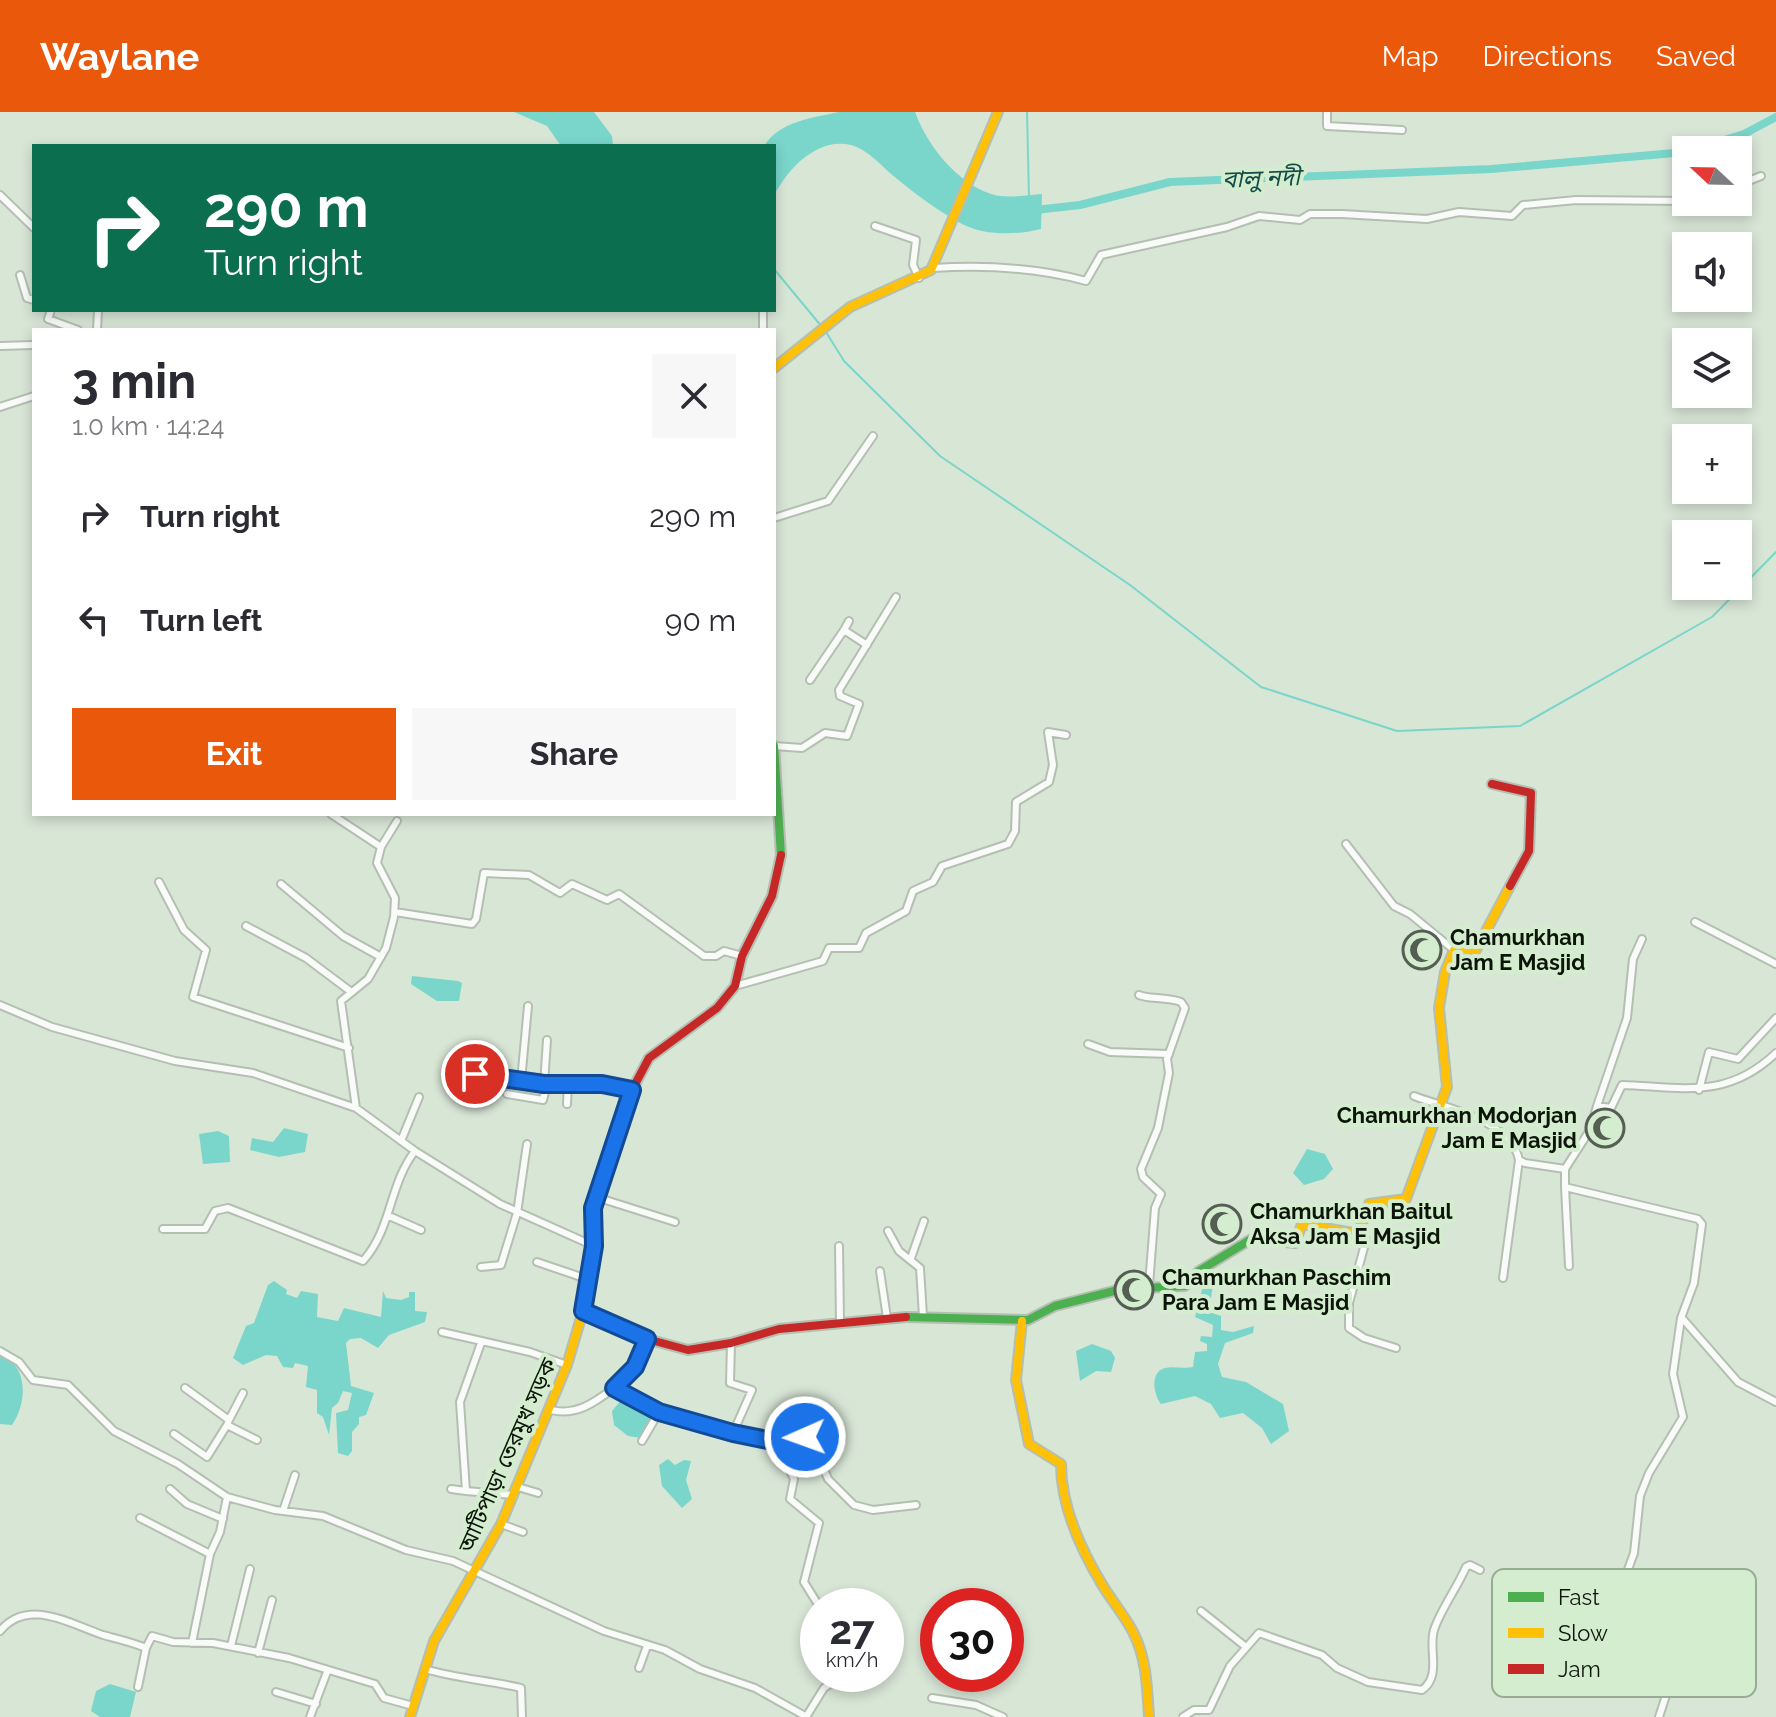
<!DOCTYPE html>
<html lang="en">
<head>
<meta charset="utf-8">
<style>
	body { margin:0; font-family:Raleway,"Noto Sans Bengali",sans-serif; background:#f7f7f7; color:#2b2b33; height:100vh; display:flex; flex-direction:column; font-size:30px; white-space:nowrap }
	* { box-sizing:border-box; margin:0 }
	p { font-size:26px; color:#7c7c81 }
	.icon { flex:none; width:44px; height:44px; fill:none; stroke:currentColor; stroke-width:2; stroke-linecap:round; stroke-linejoin:round }
	.map { position:relative; flex:1; overflow:hidden }
	.side { position:absolute; left:32px; top:216px; width:744px; height:488px; display:flex; flex-direction:column; background:#fff; border-radius:0px; box-shadow:0 4px 12px #0003 }
	.side>* { flex:none }
	.hud { position:absolute; left:32px; top:32px; width:744px; height:168px; border-radius:0px; box-shadow:0 4px 12px #0003; background:#0b6e4f; color:#fff; overflow:hidden }
	.needle { width:52px; rotate:292deg }
	.tools { position:absolute; left:1672px; top:24px; display:grid; gap:16px }
	.tools a { display:grid; place-items:center; width:80px; height:80px; border-radius:0px; background:#fff; box-shadow:0 4px 12px #0003; font-size:40px }
	.speed { position:absolute; left:800px; top:1476px; display:flex; gap:16px; font-size:40px; font-weight:700; text-align:center }
	.speed>* { display:grid; place-content:center; width:104px; height:104px; border-radius:50%; background:#fff; box-shadow:0 4px 12px #0003; line-height:1 }
	.speed small { font-size:20px; font-weight:400 }
	.speed .limit { border:12px solid #d22; background:#fff; color:#111 }
	.pin { position:absolute; display:grid; place-items:center; width:68px; height:68px; color:#fff; margin:-34px; border:4px solid #fff; border-radius:50%; box-shadow:0 2px 8px #0007 }
	.me { position:absolute; width:88px; margin:-44px; rotate:268deg; stroke-linejoin:round; filter:drop-shadow(0 0 6px #0008) }
	.turn { display:flex; align-items:center; gap:28px; height:168px; padding:0 40px; font-size:36px }
	.turn .icon { width:104px; height:104px; stroke-width:2.5 }
	.turn b { display:block; font-size:56px; line-height:68px }
	.round { display:grid; place-items:center; flex:none; width:84px; height:84px; border-radius:0px; background:#f7f7f7 }
	.summary { display:flex; align-items:center; justify-content:space-between; height:136px; padding:0 40px }
	h1 { font-size:48px; font-weight:700; line-height:60px }
	.action { display:flex; gap:16px; margin-top:auto; padding:16px 40px }
	.action a { flex:1; height:92px; border-radius:0px; background:#ea580c; color:#fff; font-size:32px; font-weight:700; line-height:92px; text-align:center }
	.action a+a { background:#f7f7f7; color:#2b2b33 }
	ul { padding:0; list-style:none }
	li { display:flex; align-items:center; gap:24px; height:104px; padding:0 40px }
	li div { flex:1 }
	li b { display:block; font-size:30px }
	li em { font-style:normal }
	header { display:flex; align-items:center; gap:48px; box-sizing:border-box; height:112px; padding:0 40px; background:#ea580c; color:#fff }
	header strong { font-size:38px }
	nav { display:flex; gap:44px; margin-inline-start:auto; font-size:28px }
	.map>svg:first-child { display:block }
</style>
</head>
<body>
<header>
<strong>Waylane</strong>
<nav><a>Map</a><a>Directions</a><a>Saved</a></nav>
</header>
<div class="map">
<svg width="1776" height="1605" viewBox="0 0 1776 1605">
	<rect width="100%" height="100%" fill="#d8e6d6"/>
	<path fill="#7ad6ca" d="M514,0h80l18,24 1,10h-52l-14,-20z
		M839,0h76c12,33 41,70 76,82 15,5 35,1 51,0l-1,35c-23,6 -56,7 -79,-5 -22,-12 -47,-30 -66,-46 -14,-11 -27,-28 -45,-33 -35,-8 -64,25 -77,51v-50h-10c16,-25 48,-28 75,-34z
		M412,864l46,5 4,2 -3,18h-22l-26,-17z
		M284,1016l24,6 -3,18 -26,5 -29,-7 2,-12 21,4z
		M218,1019l11,5 1,26 -27,2 -4,-30z
		M1307,1037l18,5 8,15 -9,10 -20,6 -11,-12z
		M1210,1164l4,2 -5,34 12,4v14l12,2 21,-6 -1,7 -28,10 -7,21 4,13 24,5 37,22 6,27 -18,13 -9,-16 -19,-15 -23,5 -9,-14 -16,-8 -34,8c-7,-8 -12,-32 4,-36 8,-2 19,1 28,-1l2,-15 12,-1v-7l-7,-3 1,-5 11,1 1,-12 -18,-8 9,-35z
		M274,1169l13,9 -1,4 11,4 4,-7 17,3 -1,23 21,4 6,-13 37,9 2,-26 3,7 15,2 8,-3v-5h6v19l12,1 -2,10 -36,13 -11,13 -17,-10 -11,1 -4,4 5,43 23,7 -8,22 -7,2v7l-7,8v19l-4,5 -10,-3 -2,-40 12,-3 4,-17 -9,-2 -5,12 -6,5 -3,27 -6,-18 -6,-4v-23l-11,-3 2,-21 -13,-3 -2,5 -10,-1 -6,-11 -11,-1 -23,10 -10,-7 13,-32 8,-3 14,-38z
		M1092,1232l19,7 4,7 -4,14 -15,-1 -16,10 -4,-30z
		M0,1241c28,13 28,48 12,72l-12,-1z
		M622,1287l33,16 -14,23 -13,-2 -14,-11 -2,-14z
		M668,1347l7,6 9,-5 7,1 -5,19 6,19 -10,9 -20,-22 -3,-21z
		M110,1572l26,8 -6,25h-30l-9,-6 5,-20z"/>
	<g fill="none" stroke-linecap="round" stroke-linejoin="round">
		<path stroke="#7ad6ca" stroke-width="2" d="M1027,0l2,86
			M774,157l48,58
			M826,220l18,29 96,95 190,129 131,102 136,44 123,-5 192,-109 64,-65"/>
		<path stroke="#7ad6ca" stroke-width="8" d="M1692,38l52,-16 32,-17
			M1035,98l45,-5 90,-23 321,-13 195,-17"/>
		<defs>
			<path id="street" d="M1327,0v14l75,4
				M1738,73l23,-9
				M0,83l34,33
				M875,114l41,14 -3,25 6,13
				M933,156c51,-3 103,-1 153,13l15,-26 126,-28 32,-11 41,4 10,-6h32l85,5 32,-7 53,4 11,-11 53,-5 110,1
				M20,163l7,23 7,2
				M51,198l-3,9 30,11
				M763,198v20
				M97,218l1,-20
				M0,234l34,-1
				M0,295l34,-11
				M774,406l54,-17 45,-65
				M849,509l-5,9 23,15
				M810,568l34,-50
				M774,634l28,2 23,-15 22,3 12,-32 -19,-8 -1,-6 57,-93
				M331,702l50,33 -4,16 18,35 -1,19 -8,31 -18,31 -27,22 15,107
				M1346,732l48,62 16,8 44,36
				M381,735l16,-26
				M159,770l25,48 22,20 -13,47 156,51
				M281,772l62,52 38,21
				M395,800l77,12 4,-5 8,-46 45,2 31,18 12,-9 35,16 12,-6 85,62h12l8,-5 18,5
				M1695,810l81,42
				M246,814l60,32 44,33
				M735,874l88,-25 6,-13h30l7,-15 40,-22 7,-20 20,-9 9,-16 66,-22 7,-13 1,-29 33,-20 4,-17 -5,-33 18,3
				M1139,883c8,4 28,2 42,7l4,6 -18,51 2,14 -11,55 -17,41 2,8 18,17 -6,14 -6,77
				M0,893l52,22 123,34 78,12 103,35 59,43 85,53 94,42
				M1088,932l22,8 59,2
				M475,962l69,10h58l30,6
				M521,969l7,-75
				M544,972l3,-44
				M1699,978l10,-38 29,7 38,-41
				M507,982l36,6 4,-16
				M1414,984c34,13 97,24 105,64l6,3 40,6v18l133,32 4,5 -8,59 -13,35 -8,56 10,43 -34,56 -9,23 -6,57 -8,22 13,23 -31,32c10,25 35,49 62,53l-11,34
				M567,992l1,-20
				M1597,994l30,-88 6,-59 9,-20
				M401,1029l18,-44
				M1565,1057l25,-39 7,-24 14,2 11,-23c60,2 105,15 154,-32
				M1565,1075l4,79
				M596,1085l79,25
				M389,1104l32,14
				M163,1117h42l10,-18 13,-3 135,53c29,-32 26,-77 52,-110
				M888,1119l11,20 21,17 3,48
				M1358,1122l8,6 -17,63v25l15,10 32,10
				M839,1134l1,76
				M911,1146l13,-37
				M537,1150l50,17
				M481,1155l20,-2 16,-52 10,-69
				M880,1159l7,47
				M1503,1166l16,-118
				M1682,1206l56,64 38,20
				M442,1220l88,20 37,13
				M481,1231l-21,59 6,89 48,4
				M731,1231l-1,40 22,7 -19,43
				M0,1239l19,11 14,18 35,5 46,46 64,33 49,33 48,13 48,6 83,34 47,11 151,70 61,19 35,19 55,19 52,29
				M185,1276l44,32 -2,5
				M614,1276l21,-21 12,-28
				M551,1298c25,6 43,-7 63,-22l45,24 118,31 17,36 -4,20 29,24 -15,59 15,24
				M229,1308l14,-27
				M174,1322l33,23 20,-32 30,15
				M642,1329l17,-29
				M777,1331l26,-8 4,14 14,13 7,17 26,26 19,5 43,-5
				M518,1375l20,6
				M170,1377l17,15 36,15
				M451,1377l15,2
				M283,1399l12,-36
				M140,1406l70,36
				M501,1412l22,8
				M1201,1499l45,36
				M0,1519c28,-34 70,-7 103,4 15,4 29,7 43,13l6,-12 21,6 40,1 76,15 86,26 9,14 29,8
				M192,1531l18,-89 10,-22 7,-35
				M231,1534l19,-77
				M258,1541l14,-53
				M639,1556l8,-22
				M425,1557c33,10 63,11 96,19l1,29
				M1670,1571l15,-7 24,-61 23,-21
				M138,1575l8,-39
				M276,1580l40,12
				M932,1586l44,7 27,12
				M310,1605l17,-45
				M806,1605l18,-29 12,-8v-6
				M1183,1605l11,-7h15l21,-44 29,-33 63,22 15,13 31,14 54,8c20,-14 6,-41 12,-60 7,-21 23,-42 32,-63l4,-2 10,5"/>
			<path id="fast" d="M774,634l7,109
				M906,1205l122,3 27,-14 67,-17 63,-3 14,-15 54,-33 32,4"/>
			<path id="slow" d="M774,256l76,-61 81,-37 67,-158
				M1285,1130l10,1 7,-19 56,10 11,-30 37,-5 41,-112 -8,-79 6,-36 9,-22h22l34,-64
				M1022,1209l-6,59 13,64 32,20c0,41 20,86 42,122 9,15 22,30 30,46 14,27 14,56 16,85
				M410,1605l24,-76 67,-117 66,-159 16,-54 10,-62"/>
			<path id="jam" d="M1492,672l39,9 -2,58 -19,35
				M593,1137v-41l39,-118 17,-32 68,-50 18,-22 7,-30 30,-60 9,-41
				M583,1199l64,28 41,11 43,-7 48,-14 127,-12"/>
		</defs>
		<use href="#street" stroke="#b4bfb2" stroke-width="10"/>
		<use href="#fast" stroke="#b4bfb2" stroke-width="12"/>
		<use href="#slow" stroke="#b4bfb2" stroke-width="12"/>
		<use href="#jam" stroke="#b4bfb2" stroke-width="12"/>
		<use href="#street" stroke="#f9fbf9" stroke-width="6"/>
		<use href="#fast" stroke="#4caf50" stroke-width="8"/>
		<use href="#slow" stroke="#ffc107" stroke-width="8"/>
		<use href="#jam" stroke="#c62828" stroke-width="8"/>
	</g>
	<g fill="none" stroke-linecap="round" stroke-linejoin="round">
		<defs>
			<path id="route" d="M475,962l69,10h58l30,6 -39,118 1,38 -11,65 64,28 -12,28 -21,21 45,24 74,21 49,10 18,-8 5,2"/>
		</defs>
		<use href="#route" stroke="#114b97" stroke-width="20"/>
		<use href="#route" stroke="#1a73e8" stroke-width="14"/>
	</g>
	<defs>
		<symbol id="mosque-ring" viewBox="-11 -11 22 22"><circle r="9.5" fill="#d4edcf" stroke="#545e52" stroke-width="1.5"/><path d="M3.5-4.9A6 6 0 1 0 3.5 4.9A5 5 0 1 1 3.5-4.9Z" fill="#545e52"/></symbol>
	</defs>
	<g fill-rule="evenodd">
		<use href="#mosque-ring" x="1400" y="816" width="44" height="44"/>
		<use href="#mosque-ring" x="1583" y="994" width="44" height="44"/>
		<use href="#mosque-ring" x="1200" y="1090" width="44" height="44"/>
		<use href="#mosque-ring" x="1112" y="1156" width="44" height="44"/>
	</g>
	<g text-anchor="middle" dominant-baseline="central" stroke-width="8" stroke-linejoin="round" paint-order="stroke">
		<g font-size="22" font-weight="bold" fill="#0d150b" stroke="#d4edcf" text-anchor="start">
			<text x="1450" y="825">Chamurkhan<tspan x="1450" dy="25">Jam E Masjid</tspan></text>
			<text x="1577" y="1003" text-anchor="end">Chamurkhan Modorjan<tspan x="1577" dy="25">Jam E Masjid</tspan></text>
			<text x="1250" y="1099">Chamurkhan Baitul<tspan x="1250" dy="25">Aksa Jam E Masjid</tspan></text>
			<text x="1162" y="1165">Chamurkhan Paschim<tspan x="1162" dy="25">Para Jam E Masjid</tspan></text>
		</g>
		<g font-size="22" fill="#0d150b" stroke="#d4edcf">
			<text transform="translate(507 1343) rotate(-66)">আটিপাড়া তেরমুখ সড়ক</text>
		</g>
		<g font-size="24" font-style="italic" fill="#144c47" stroke="#d4edcf">
			<text transform="translate(1261 66) rotate(-2)">বালু নদী</text>
		</g>
	</g>
	<rect x="1492" y="1457" width="264" height="128" rx="12" fill="#d4edcf" stroke="#98ac94" stroke-width="2"/>
	<rect x="1508" y="1480" width="36" height="10" fill="#4caf50"/>
	<rect x="1508" y="1516" width="36" height="10" fill="#ffc107"/>
	<rect x="1508" y="1552" width="36" height="10" fill="#c62828"/>
	<g font-size="22" fill="#0d150b">
		<text x="1558" y="1493">Fast</text>
		<text x="1558" y="1529">Slow</text>
		<text x="1558" y="1565">Jam</text>
	</g>
</svg>
<div class="tools">
<a><svg class="needle" viewBox="-14 -14 28 28"><path d="M0-13l5 13h-10z" fill="#e53935"/><path d="M0 13l5-13h-10z" fill="#7c7c81"/></svg></a>
<a><svg class="icon" aria-label="sound" viewBox="0 0 24 24"><path d="M4 9h4l5-4v14l-5-4H4zM17 9q2 3 0 6"/></svg></a>
<a><svg class="icon" aria-label="layers" viewBox="0 0 24 24"><path d="M12 4l9 5-9 5-9-5zM3 14l9 5 9-5"/></svg></a>
<a>+</a>
<a>−</a>
</div>
<div class="speed"><div>27<small>km/h</small></div><div class="limit">30</div></div>
<div class="pin" style="left:475px;top:962px;background:#d93025"><svg class="icon" aria-label="arrive" viewBox="0 0 24 24"><path d="M6 21V4h12l-3 4 3 4H6"/></svg></div>
<svg class="me" style="left:805px;top:1325px" viewBox="-20 -20 40 40"><circle r="17" fill="#1a73e8" stroke="#fff" stroke-width="3"/><path d="M0-11L8 9 0 5-8 9z" fill="#fff"/></svg>
<div class="hud">
<div class="turn"><svg class="icon" aria-label="right" viewBox="0 0 24 24"><path d="M7 20v-9h11M14 6l5 5-5 5"/></svg><div><b>290 m</b>Turn right</div></div>
</div>
<section class="side">
<div class="summary"><div><h1>3 min</h1><p>1.0 km · 14:24</p></div><a class="round"><svg class="icon" aria-label="close" viewBox="0 0 24 24"><path d="M6 6l12 12M18 6L6 18"/></svg></a></div>
<ul>
<li><svg class="icon" aria-label="right" viewBox="0 0 24 24"><path d="M7 20v-9h11M14 6l5 5-5 5"/></svg><div><b>Turn right</b></div><em>290 m</em></li>
<li><svg class="icon" aria-label="left" viewBox="0 0 24 24"><path d="M17 20v-9H6M10 6l-5 5 5 5"/></svg><div><b>Turn left</b></div><em>90 m</em></li>
</ul>
<div class="action"><a>Exit</a><a>Share</a></div>
</section>
</div>
</body>
</html>
